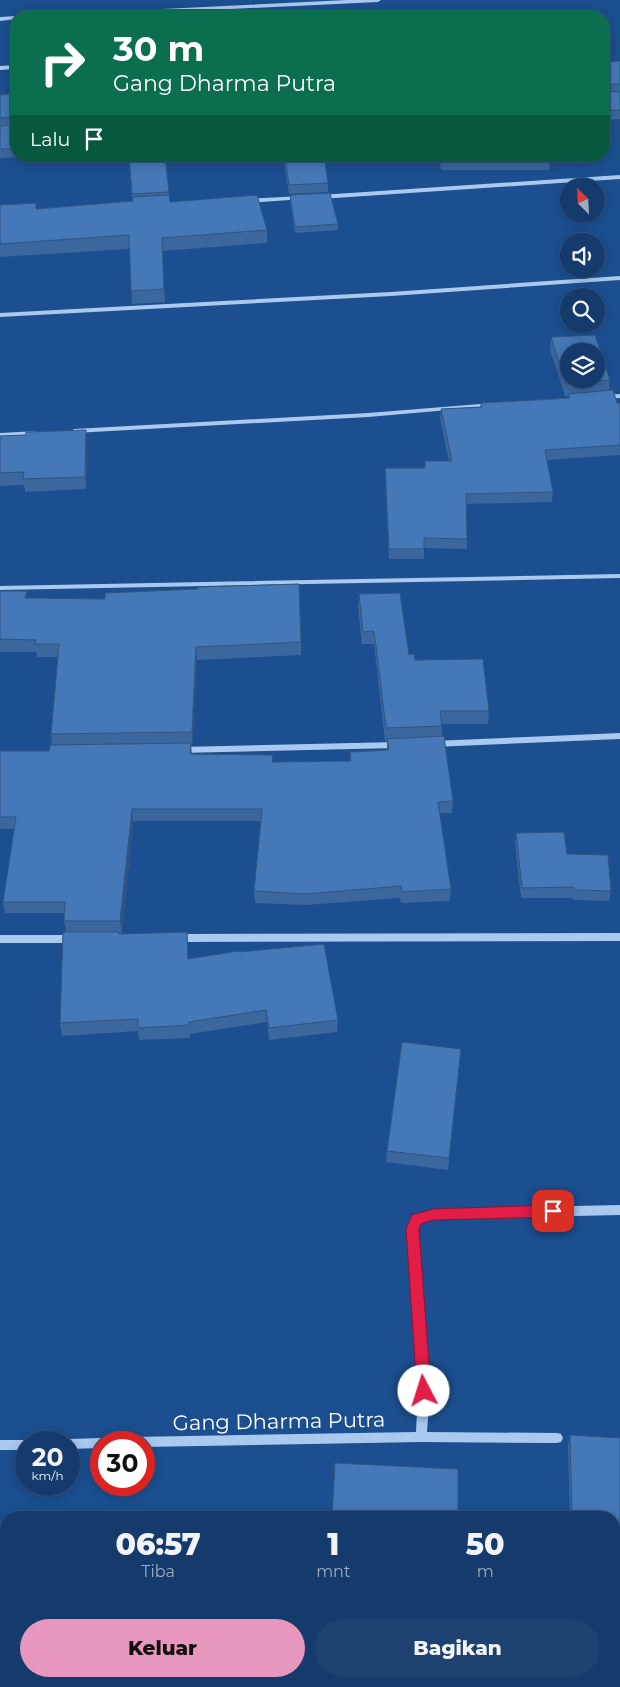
<!DOCTYPE html>
<html lang="id">
<head>
<meta charset="utf-8">
<style>
	body { margin:0; font-family:Montserrat,sans-serif; background:#1d4271; color:#f1f3f6; height:100vh; display:flex; flex-direction:column; font-size:19px; white-space:nowrap }
	* { box-sizing:border-box; margin:0 }
	p { font-size:16px; color:#9dadc1 }
	.icon { flex:none; width:28px; height:28px; fill:none; stroke:currentColor; stroke-width:2; stroke-linecap:round; stroke-linejoin:round }
	.map { position:relative; flex:1; overflow:hidden }
	.side { position:absolute; left:0px; top:1511px; width:620px; height:176px; display:flex; flex-direction:column; background:#143b6b; border-radius:20px 20px 0 0; box-shadow:0 2px 12px #0003,0 0 0 1px #33557e }
	.side>* { flex:none }
	.banner { position:absolute; left:10px; top:10px; width:600px; height:152px; border-radius:20px; box-shadow:0 2px 12px #0003,0 0 0 1px #33557e; background:#0b6e4f; color:#fff; overflow:hidden }
	.needle { width:32px; rotate:336deg }
	.fabs { position:absolute; left:560px; top:178px; display:grid; gap:10px }
	.fabs a { display:grid; place-items:center; width:45px; height:45px; border-radius:50%; background:#143b6b; box-shadow:0 2px 12px #0003,0 0 0 1px #33557e; font-size:25px }
	.speed { position:absolute; left:15px; top:1431px; display:flex; gap:10px; font-size:25px; font-weight:700; text-align:center }
	.speed>* { display:grid; place-content:center; width:65px; height:65px; border-radius:50%; background:#143b6b; box-shadow:0 2px 12px #0003,0 0 0 1px #33557e; line-height:1 }
	.speed small { font-size:12px; font-weight:400 }
	.speed .limit { border:8px solid #d22; background:#fff; color:#111 }
	.pin { position:absolute; display:grid; place-items:center; width:42px; height:42px; color:#fff; margin:-21px; border-radius:10px; box-shadow:0 2px 8px #0006 }
	.me { position:absolute; width:55px; margin:-28px; rotate:355deg; stroke-linejoin:round; filter:drop-shadow(0 0 4px #0008) }
	.turn { display:flex; align-items:center; gap:18px; height:105px; padding:0 20px; font-size:22px }
	.turn .icon { width:65px; height:65px; stroke-width:2.5 }
	.turn b { display:block; font-size:35px; line-height:42px }
	.then { display:flex; align-items:center; height:48px; padding:0 20px; background:#0003; gap:10px; font-size:19px }
	.eta { display:flex; justify-content:space-evenly; align-items:center; height:85px; text-align:center }
	.eta b { font-size:30px; font-weight:800; line-height:35px }
	.button { display:flex; gap:10px; margin-top:auto; padding:10px 20px }
	.button a { flex:1; height:58px; border-radius:30px; background:#e797bd; color:#111; font-size:20px; font-weight:800; line-height:58px; text-align:center }
	.button a+a { background:#1d4271; color:#f1f3f6 }
	.map>svg:first-child { display:block }
</style>
</head>
<body>
<div class="map">
<svg width="620" height="1687" viewBox="0 0 620 1687">
	<rect width="100%" height="100%" fill="#1b4f8f"/>
	<g fill="none" stroke-linecap="round" stroke-linejoin="round">
		<path fill="#a9c9ee" fill-rule="evenodd" d="M347,0h34l-3,2 -293,14h-29l3,-2z
			M16,16v3l-16,2v-4z
			M16,65v4l-16,1v-4z
			M620,175v4l-300,20 -3,-2 3,-2z
			M302,196l3,2 -1,1 -57,4 -3,-2 3,-2z
			M620,276v4l-229,16 -391,21v-4l391,-21z
			M620,394v4l-17,1 -3,-2 3,-2z
			M493,403l3,2 -1,1 -127,11 -294,16 -3,-2 3,-2 294,-16z
			M38,431l2,1v2l-40,3v-4z
			M620,574v4l-620,12v-4z
			M620,733v6l-187,8 -4,-3 4,-3z
			M397,742l4,3 -4,3 -217,5 -4,-3 4,-3z
			M620,933v8l-442,1 -3,-1 -2,-3 2,-3 3,-1z
			M0,935h75l3,1 2,3 -2,3 -3,1h-75z
			M620,1205v10l-187,4 -12,3 -3,7 12,162 -3,41 130,1 4,1 2,4 -2,4 -4,1 -136,-1 -277,5v-5h-15l1,-4 4,-1 282,-5 2,-41 -10,-162 5,-13 20,-7z
			M101,1438l4,1 1,3h-5v6l-32,1v-7h-5l1,-2 4,-1z
			M0,1440h26l5,2h-5v8h-26z"/>
	</g>
	<path fill="#3a679d" d="M620,61v58l-16,1v-58z
		M16,94v62h35l-51,2v-63z
		M129,156l40,36 1,10 97,28v13l-105,8 3,51 -33,2 -3,-55 -129,8v-52l37,4 95,-8z
		M283,156h41l4,27v9l-39,2z
		M439,156h111v5l-1,9h-108z
		M290,195l48,29v6l-43,3 -5,-31z
		M551,337l59,43 -1,11 8,12h3v52l-73,5 6,32 -1,10 -86,2 1,35v10l-43,-1v11h-35l-4,-81v-10h40v-7h24l-9,-42 1,-10 39,-2 1,-4 87,-5v-2h-3l-15,-46z
		M0,436l87,6 -1,47 -61,3 -1,-7 -24,1z
		M0,591l28,7 273,44v13l-104,5 -5,85h-1l1,9 81,8 77,-1v-9l37,-2v-9h-2l-11,-97h-12l-4,-37 1,-13 50,61 6,5 74,51 -1,13h-46v12l11,65 -1,12h-12l11,76 -1,12 -49,2 -1,-5 -94,7 -51,-2 -1,-12 7,-70h-128l-11,112h-3v1l68,-2 1,27 51,-7 99,68 -1,12 -68,8 -2,-18 -77,12v4l-51,2 -1,-9 -76,5 -2,-13 6,-91 -2,-11v-8h-59l-2,-11 11,-73h-14v-78h49l3,-6 -1,-11 7,-77h-21l-1,-5h-36z
		M516,833l51,21 44,37 -2,10 -36,-1v-2h-52l-6,-54z
		M461,1049l-13,121 -62,-8 1,-11z
		M570,1435l50,9v122l-6,-1v-47h-44l-2,-73z"/>
	<path fill="#305480" d="M86,430l1,12 -1,47 -1,-12z
		M196,647l1,13 -5,85v-13z
		M132,809l1,12 -11,112 -2,-12z"/>
	<path fill="#4478b7" stroke="#305480" fill-rule="evenodd" d="M620,61v23h-15l-1,1v-23z
		M604,91l16,1v18l-16,1z
		M16,94v25l-1,-2 -15,1v-23z
		M16,124v25h-16v-23z
		M129,156h36l4,36 -37,2z
		M285,156h39l4,27 -39,2z
		M441,156h109v5l-109,-1z
		M330,193l8,31 -43,3 -5,-32z
		M169,195l1,7 87,-7 10,35 -105,8 2,51 -33,2 -2,-56 -129,9v-39l36,-2v6l97,-8v-4z
		M595,335l15,45 -44,4 -15,-47zM569,351h27v28h-27z
		M613,390l4,13h3v42l-75,5 8,42 -87,2 1,45 -43,-1v11h-35l-4,-81h40v-7h27l-11,-52 41,-2 -1,-4 89,-5 -2,-4z
		M86,430l-1,47 -62,2 1,-7 -24,1v-37l26,-1v-3z
		M299,584l2,58 -105,5 -4,85 -141,2 8,-90h-24l1,-4 -36,-1v-48h27l-2,7 80,1v-6l93,-4v-2z
		M400,593l9,62 5,-1 1,6 68,-1 6,52h-49l2,15 -56,2 -12,-97 -11,1 -4,-38z
		M444,736l9,65 -15,1 13,87 -49,3 -1,-6 -95,8 -52,-3 8,-82h-130l-12,112h-56l1,-19h-62l13,-85h-16v-66h49l1,-6 141,-2 -1,11 83,1 -1,7 79,-1 -1,-9 39,-2 -2,-11z
		M564,832l3,22 41,1 3,36 -36,-1 -1,-3 -52,1 -6,-55z
		M63,932h56v2l68,-2 1,27 50,-8 1,1 85,-8 14,76 -69,8 -3,-18 -77,12v3l-51,3v-9l-78,4z
		M402,1042l59,7 -12,109 -62,-7z
		M570,1435l50,3v118h-6v-38h-42z
		M335,1463l123,6v49h-126z"/>
	<path fill="#e11d48" stroke="#92132f" d="M553,1205l5,1 2,5 -2,4 -5,2 -120,3 -12,4 -2,5 12,162 -2,5 -5,2 -5,-2 -2,-5 -11,-162 6,-14 21,-6z"/>
	<g text-anchor="middle" dominant-baseline="central" stroke-width="4" stroke-linejoin="round" paint-order="stroke">
		<g font-size="21" fill="#fff" stroke="#1b4f8f">
			<text transform="translate(279 1421) rotate(-1)">Gang Dharma Putra</text>
		</g>
	</g>
</svg>
<div class="fabs">
<a><svg class="needle" viewBox="-14 -14 28 28"><path d="M0-13l5 13h-10z" fill="#e53935"/><path d="M0 13l5-13h-10z" fill="#9dadc1"/></svg></a>
<a><svg class="icon" aria-label="sound" viewBox="0 0 24 24"><path d="M4 9h4l5-4v14l-5-4H4zM17 9q2 3 0 6"/></svg></a>
<a><svg class="icon" aria-label="search" viewBox="0 0 24 24"><circle cx="10" cy="10" r="6"/><path d="M15 15l6 6"/></svg></a>
<a><svg class="icon" aria-label="layers" viewBox="0 0 24 24"><path d="M12 4l9 5-9 5-9-5zM3 14l9 5 9-5"/></svg></a>
</div>
<div class="speed"><div>20<small>km/h</small></div><div class="limit">30</div></div>
<div class="pin" style="left:553px;top:1211px;background:#d93025"><svg class="icon" aria-label="arrive" viewBox="0 0 24 24"><path d="M6 21V4h12l-3 4 3 4H6"/></svg></div>
<svg class="me" style="left:424px;top:1391px" viewBox="-20 -20 40 40"><circle r="19" fill="#fff"/><path d="M0-13L10 11 0 6-10 11z" fill="#e11d48"/></svg>
<div class="banner">
<div class="turn"><svg class="icon" aria-label="right" viewBox="0 0 24 24"><path d="M7 20v-9h11M14 6l5 5-5 5"/></svg><div><b>30 m</b>Gang Dharma Putra</div></div>
<div class="then">Lalu<svg class="icon" aria-label="arrive" viewBox="0 0 24 24"><path d="M6 21V4h12l-3 4 3 4H6"/></svg></div>
</div>
<section class="side">
<div class="eta">
<div><b>06:57</b><p>Tiba</p></div>
<div><b>1</b><p>mnt</p></div>
<div><b>50</b><p>m</p></div>
</div>
<div class="button"><a>Keluar</a><a>Bagikan</a></div>
</section>
</div>
</body>
</html>
